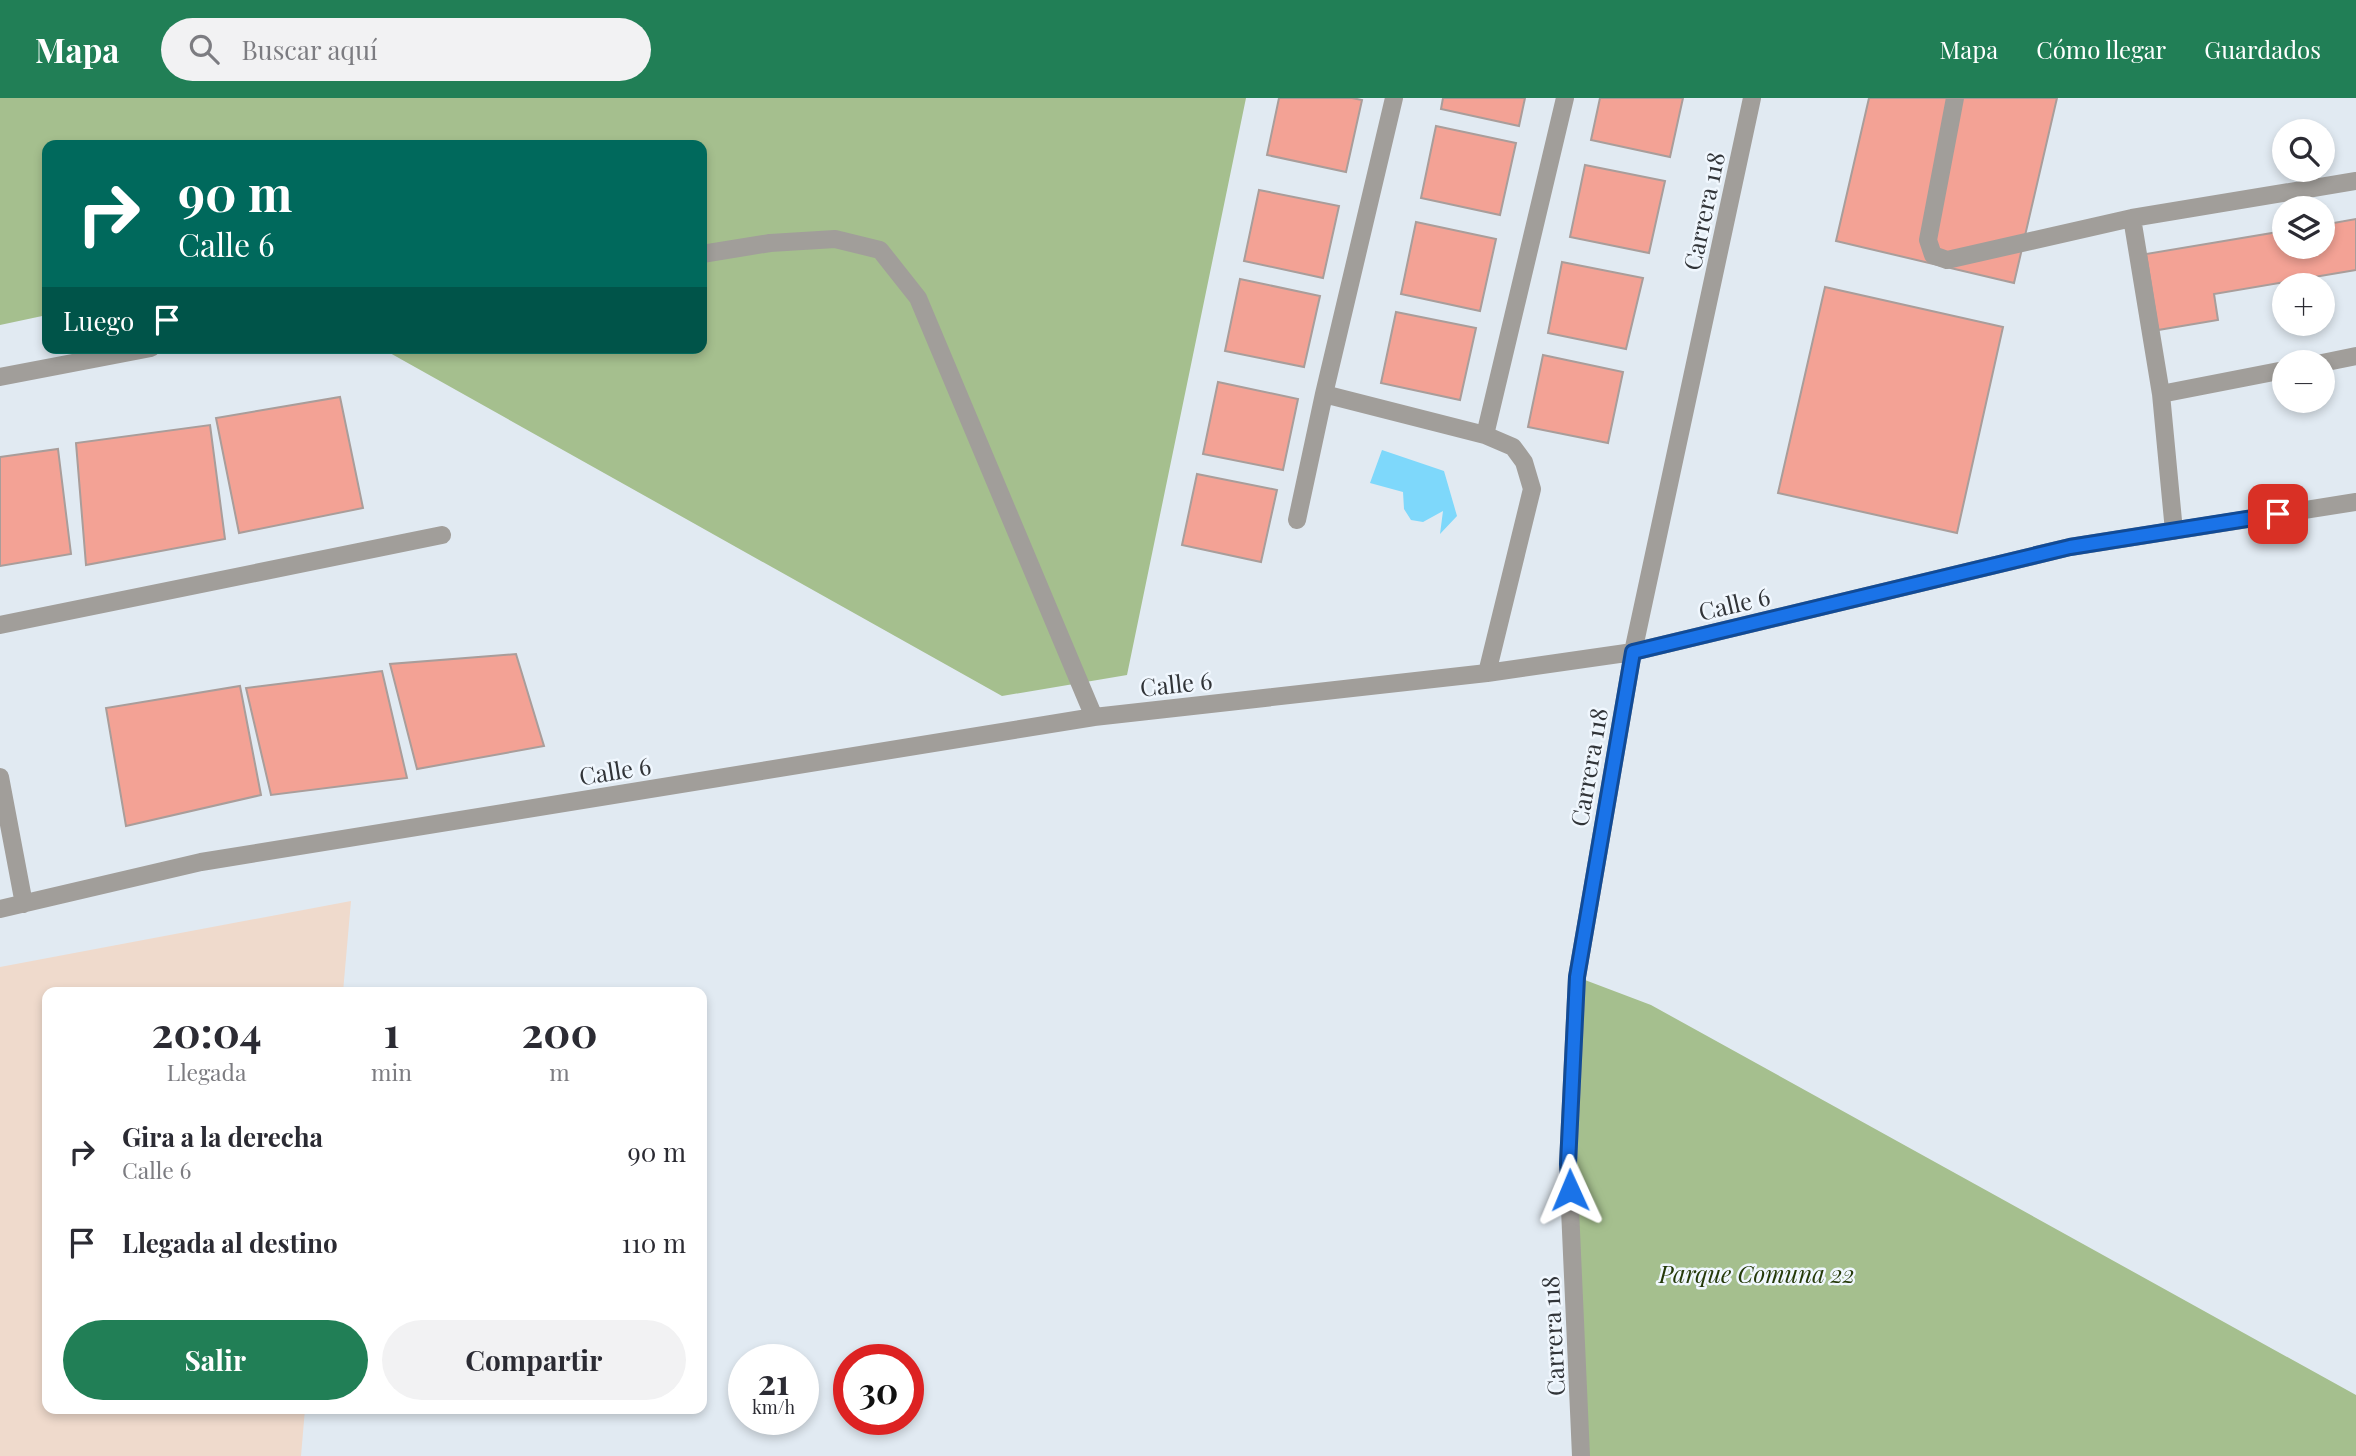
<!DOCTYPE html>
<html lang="es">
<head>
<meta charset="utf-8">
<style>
	body { margin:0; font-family:"Playfair Display",serif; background:#f2f2f3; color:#2b2b33; height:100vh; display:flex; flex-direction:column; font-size:26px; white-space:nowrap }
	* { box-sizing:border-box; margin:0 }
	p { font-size:23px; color:#7c7c81 }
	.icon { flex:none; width:38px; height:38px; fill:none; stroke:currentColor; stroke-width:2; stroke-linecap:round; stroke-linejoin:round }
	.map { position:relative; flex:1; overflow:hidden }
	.side { position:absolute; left:42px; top:889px; width:665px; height:427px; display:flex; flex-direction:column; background:#fff; border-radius:14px; box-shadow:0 4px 10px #0003 }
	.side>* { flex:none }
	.top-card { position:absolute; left:42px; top:42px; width:665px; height:214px; border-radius:14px; box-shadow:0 4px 10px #0003; background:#00695c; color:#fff; overflow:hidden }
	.fabs { position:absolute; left:2272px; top:21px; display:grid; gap:14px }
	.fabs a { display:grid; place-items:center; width:63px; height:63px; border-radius:50%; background:#fff; box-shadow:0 4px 10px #0003; font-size:35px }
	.speed { position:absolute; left:728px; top:1246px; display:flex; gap:14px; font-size:35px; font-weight:700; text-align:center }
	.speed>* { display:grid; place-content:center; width:91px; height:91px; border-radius:50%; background:#fff; box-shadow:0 4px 10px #0003; line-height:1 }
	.speed small { font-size:18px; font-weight:400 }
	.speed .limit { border:10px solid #d22; background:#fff; color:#111 }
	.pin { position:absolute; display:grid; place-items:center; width:60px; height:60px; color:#fff; margin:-30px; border-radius:14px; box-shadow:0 4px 10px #0006 }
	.me { position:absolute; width:77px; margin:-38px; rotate:359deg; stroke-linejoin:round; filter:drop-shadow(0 0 5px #0008) }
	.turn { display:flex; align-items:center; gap:24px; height:147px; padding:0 21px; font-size:32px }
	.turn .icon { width:91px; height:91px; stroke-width:2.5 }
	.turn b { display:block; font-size:49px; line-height:60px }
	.then { display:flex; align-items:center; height:66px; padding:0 21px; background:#0003; gap:14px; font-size:26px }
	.eta { display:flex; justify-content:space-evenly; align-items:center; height:119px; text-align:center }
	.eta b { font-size:42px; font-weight:700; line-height:49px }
	.action { display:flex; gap:14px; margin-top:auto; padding:14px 21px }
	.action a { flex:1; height:80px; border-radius:42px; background:#217f56; color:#fff; font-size:28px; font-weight:700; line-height:80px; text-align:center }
	.action a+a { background:#f2f2f3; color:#2b2b33 }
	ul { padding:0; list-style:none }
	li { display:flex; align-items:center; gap:21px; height:91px; padding:0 21px }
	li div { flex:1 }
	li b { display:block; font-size:26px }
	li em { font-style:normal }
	header { display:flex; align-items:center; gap:42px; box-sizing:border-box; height:98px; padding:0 35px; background:#217f56; color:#fff }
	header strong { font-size:33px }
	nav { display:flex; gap:38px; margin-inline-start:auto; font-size:24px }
	.search { width:490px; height:63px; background:#f2f2f3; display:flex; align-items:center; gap:18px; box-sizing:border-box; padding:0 24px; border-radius:38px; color:#7c7c81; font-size:26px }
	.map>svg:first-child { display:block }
</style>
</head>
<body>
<header>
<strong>Mapa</strong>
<div class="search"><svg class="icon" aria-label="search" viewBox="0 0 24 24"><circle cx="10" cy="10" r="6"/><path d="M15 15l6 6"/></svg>Buscar aquí</div>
<nav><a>Mapa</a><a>Cómo llegar</a><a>Guardados</a></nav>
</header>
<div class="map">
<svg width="2356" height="1358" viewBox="0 0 2356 1358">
	<rect width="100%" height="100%" fill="#e1eaf2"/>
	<path fill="#efdacc" d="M351,803l-8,91h-296v417h258l-4,47h-301v-489z"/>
	<path fill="#a5bf8e" d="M0,0h1246l-119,577 -125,21 -621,-348h321v-203h-655v170l-47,10z
		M1577,879l74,28 705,390v61h-775l-13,-292z"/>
	<path fill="#7ed8fb" d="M1382,352l62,21 13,45 -17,18 3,-23 -20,11 -12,-2 -7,-11 -1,-17 -33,-9z"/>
	<path fill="#f3a295" stroke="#a99d9a" stroke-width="2" d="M1279,0h73l10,2 -16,72 -79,-17z
		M1443,0h82l-6,28 -78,-17z
		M1600,0h83l-13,59 -79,-17z
		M1869,0h188l-43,185 -178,-42z
		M1436,28l80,17 -16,72 -79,-17z
		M1585,67l80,16 -16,72 -79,-16z
		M1259,92l80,16 -16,72 -79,-17z
		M2356,121v51l-142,24 4,26 -60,10 -12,-76 138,-23v16h38v-22z
		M1416,124l80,17 -16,72 -79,-17z
		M1562,164l81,16 -17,71 -78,-16z
		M1240,181l80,17 -16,71 -79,-16z
		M1825,189l178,40 -46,206 -179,-40z
		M1396,214l80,16 -16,72 -79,-17z
		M1543,257l80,17 -15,71 -80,-16z
		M1218,284l80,17 -15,71 -80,-16z
		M340,299l23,111 -124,25 -23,-115z
		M210,327l15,114 -139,26 -10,-122z
		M58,351l13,105 -71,12v-109z
		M1197,376l80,16 -16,72 -79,-17z
		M516,556l28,92 -127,23 -27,-105z
		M382,573l25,107 -136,17 -25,-107z
		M240,588l21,109 -135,31 -20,-118z"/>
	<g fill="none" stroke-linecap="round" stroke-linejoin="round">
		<path stroke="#a19e9a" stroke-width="18" d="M1955,0l-27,142 5,15 14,5 185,-42
			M702,156l68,-11 65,-4 45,11 38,48 176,419
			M2322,265l34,-7
			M0,279l151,-29
			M1324,296l161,41 28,12 11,15 8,27 -45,184
			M2161,296l123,-24
			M1485,337l80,-337
			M1297,422l27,-126 70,-296
			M2174,433l-13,-137 -29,-176 224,-37
			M0,527l442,-90
			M0,679l24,127
			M0,811l201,-47 893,-145 393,-44 146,-21 437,-105 286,-45
			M1581,1358l-13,-292 9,-187 56,-325 119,-554"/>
	</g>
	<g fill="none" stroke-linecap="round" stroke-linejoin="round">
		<defs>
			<path id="route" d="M1570,1092l-2,-26 9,-187 56,-325 437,-105 208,-33"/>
		</defs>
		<use href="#route" stroke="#114b97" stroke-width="18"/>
		<use href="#route" stroke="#1a73e8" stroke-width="12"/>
	</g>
	<g text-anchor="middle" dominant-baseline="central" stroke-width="5" stroke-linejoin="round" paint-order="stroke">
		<g font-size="24" fill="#313438" stroke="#f0f7fe">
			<text transform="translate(1703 113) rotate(-78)">Carrera 118</text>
			<text transform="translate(1734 505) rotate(-13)">Calle 6</text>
			<text transform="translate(1176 585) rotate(-6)">Calle 6</text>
			<text transform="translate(1588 669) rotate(-80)">Carrera 118</text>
			<text transform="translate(615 672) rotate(-9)">Calle 6</text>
			<text transform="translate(1552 1238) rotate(-93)">Carrera 118</text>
		</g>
		<g font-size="24" font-style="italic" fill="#243908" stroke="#f0f7fe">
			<text x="1757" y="1175">Parque Comuna 22</text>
		</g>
	</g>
</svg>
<div class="fabs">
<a><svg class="icon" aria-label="search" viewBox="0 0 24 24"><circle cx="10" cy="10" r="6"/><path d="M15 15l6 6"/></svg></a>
<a><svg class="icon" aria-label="layers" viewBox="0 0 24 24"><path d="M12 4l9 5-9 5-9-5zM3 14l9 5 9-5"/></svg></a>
<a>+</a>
<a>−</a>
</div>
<div class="speed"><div>21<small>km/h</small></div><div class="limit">30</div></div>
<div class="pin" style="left:2278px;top:416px;background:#d93025"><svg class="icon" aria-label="arrive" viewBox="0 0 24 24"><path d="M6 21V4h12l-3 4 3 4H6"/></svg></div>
<svg class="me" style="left:1570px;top:1092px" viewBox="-20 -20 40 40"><path d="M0-17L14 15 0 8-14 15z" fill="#1a73e8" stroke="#fff" stroke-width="4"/></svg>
<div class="top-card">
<div class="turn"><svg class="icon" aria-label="right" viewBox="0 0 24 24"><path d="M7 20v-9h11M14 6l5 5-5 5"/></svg><div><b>90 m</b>Calle 6</div></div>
<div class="then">Luego<svg class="icon" aria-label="arrive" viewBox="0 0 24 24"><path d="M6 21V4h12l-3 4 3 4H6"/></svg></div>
</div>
<section class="side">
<div class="eta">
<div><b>20:04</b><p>Llegada</p></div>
<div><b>1</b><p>min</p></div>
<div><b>200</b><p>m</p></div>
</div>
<ul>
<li><svg class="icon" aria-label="right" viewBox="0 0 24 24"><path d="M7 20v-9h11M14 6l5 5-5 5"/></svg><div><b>Gira a la derecha</b><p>Calle 6</p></div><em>90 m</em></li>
<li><svg class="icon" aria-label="arrive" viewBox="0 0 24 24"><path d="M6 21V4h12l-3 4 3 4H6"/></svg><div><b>Llegada al destino</b></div><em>110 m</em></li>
</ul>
<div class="action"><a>Salir</a><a>Compartir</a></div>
</section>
</div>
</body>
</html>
